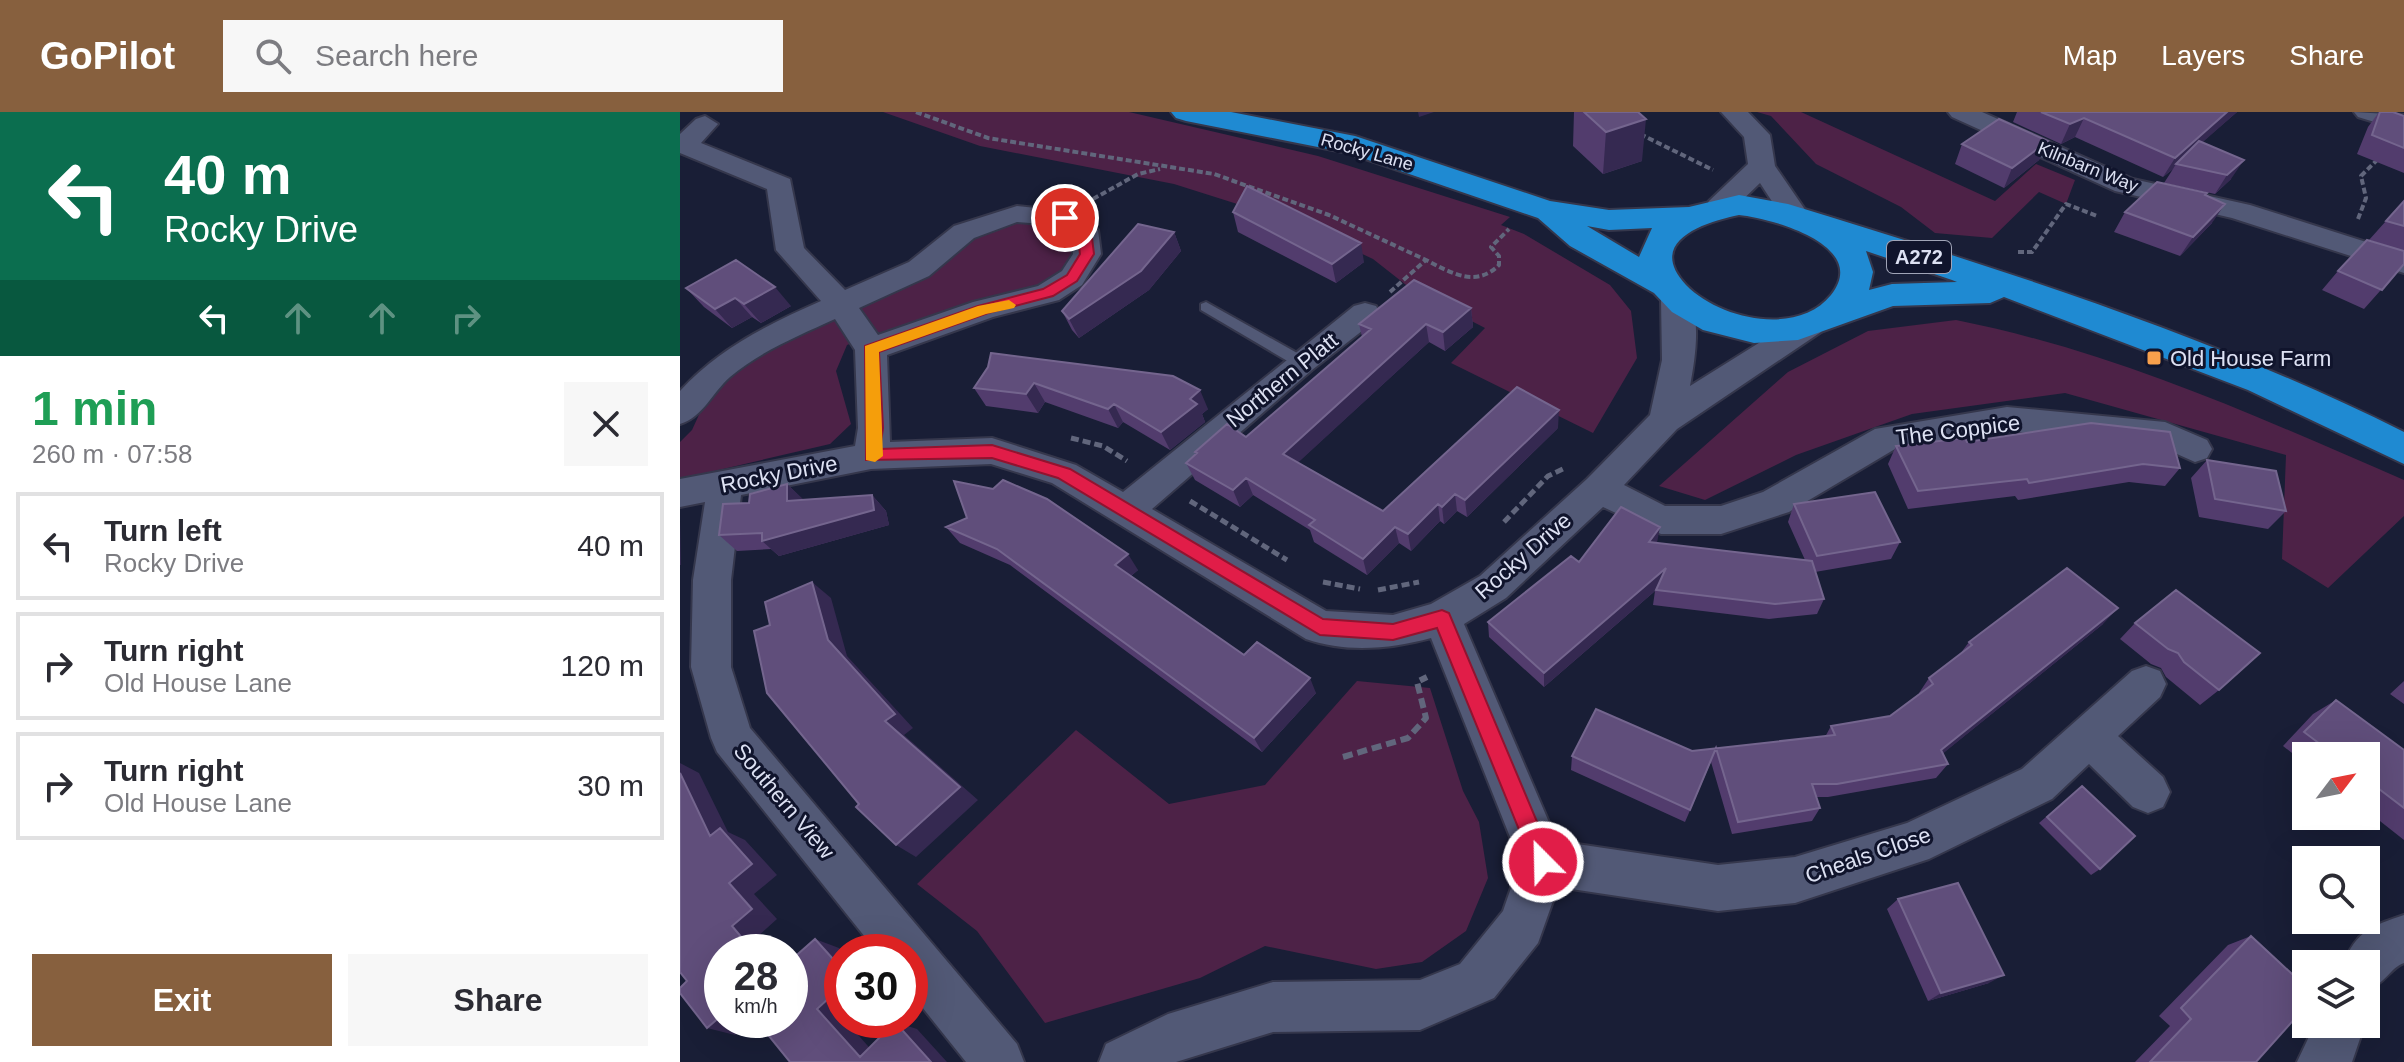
<!DOCTYPE html>
<html lang="en">
<head>
<meta charset="utf-8">
<style>
	body { margin:0; font-family:Helvetica,sans-serif; background:#f7f7f7; color:#2b2b33; height:100vh; display:flex; flex-direction:column; font-size:30px; white-space:nowrap }
	* { box-sizing:border-box; margin:0 }
	p { font-size:26px; color:#7c7c81 }
	.icon { flex:none; width:44px; height:44px; fill:none; stroke:currentColor; stroke-width:2; stroke-linecap:round; stroke-linejoin:round }
	.map { position:relative; flex:1; overflow:hidden }
	.sheet { display:flex; flex-direction:column; background:#fff; width:680px }
	.sheet>* { flex:none }
	.banner { background:#0b6e4f; color:#fff; overflow:hidden }
	.needle { width:52px; rotate:58deg }
	.buttons { position:absolute; left:1612px; top:630px; display:grid; gap:16px }
	.buttons a { display:grid; place-items:center; width:88px; height:88px; border-radius:0px; background:#fff; box-shadow:0 8px 32px #0002; font-size:40px }
	.speed { position:absolute; left:24px; top:822px; display:flex; gap:16px; font-size:40px; font-weight:700; text-align:center }
	.speed>* { display:grid; place-content:center; width:104px; height:104px; border-radius:50%; background:#fff; box-shadow:0 8px 32px #0002; line-height:1 }
	.speed small { font-size:20px; font-weight:400 }
	.speed .limit { border:12px solid #d22; background:#fff; color:#111 }
	.pin { position:absolute; display:grid; place-items:center; width:68px; height:68px; color:#fff; margin:-34px; border:4px solid #fff; border-radius:50%; box-shadow:0 2px 8px #0007 }
	.me { position:absolute; width:88px; margin:-44px; rotate:337deg; stroke-linejoin:round; filter:drop-shadow(0 0 6px #0008) }
	.turn { display:flex; align-items:center; gap:28px; height:168px; padding:0 32px; font-size:36px }
	.turn .icon { width:104px; height:104px; stroke-width:2.5 }
	.turn b { display:block; font-size:56px; line-height:68px }
	.lanes { display:flex; align-items:center; height:76px; padding:0 32px; background:#0003; justify-content:center; gap:40px; direction:ltr }
	.lanes .off { opacity:.35 }
	.round { display:grid; place-items:center; flex:none; width:84px; height:84px; border-radius:0px; background:#f7f7f7 }
	.overview { display:flex; align-items:center; justify-content:space-between; height:136px; padding:0 32px }
	h1 { font-size:48px; font-weight:700; line-height:60px; color:#1e9e55 }
	.button { display:flex; gap:16px; margin-top:auto; padding:16px 32px }
	.button a { flex:1; height:92px; border-radius:0px; background:#87603e; color:#fff; font-size:32px; font-weight:700; line-height:92px; text-align:center }
	.button a+a { background:#f7f7f7; color:#2b2b33 }
	ul { padding:0; list-style:none }
	li { display:flex; align-items:center; gap:24px; height:108px; margin:0 16px 12px; padding:0 16px; border:4px solid #e1e1e2; border-radius:0px }
	li div { flex:1 }
	li b { display:block; font-size:30px }
	li em { font-style:normal }
	header { display:flex; align-items:center; gap:48px; box-sizing:border-box; height:112px; padding:0 40px; background:#87603e; color:#fff }
	header strong { font-size:38px }
	nav { display:flex; gap:44px; margin-inline-start:auto; font-size:28px }
	.search { width:560px; height:72px; background:#f7f7f7; display:flex; align-items:center; gap:20px; box-sizing:border-box; padding:0 28px; border-radius:0px; color:#7c7c81; font-size:30px }
	main { display:flex; flex:1; min-height:0 }
	.map>svg:first-child { display:block }
</style>
</head>
<body>
<header>
<strong>GoPilot</strong>
<div class="search"><svg class="icon" aria-label="search" viewBox="0 0 24 24"><circle cx="10" cy="10" r="6"/><path d="M15 15l6 6"/></svg>Search here</div>
<nav><a>Map</a><a>Layers</a><a>Share</a></nav>
</header>
<main>
<section class="sheet">
<div class="banner">
<div class="turn"><svg class="icon" aria-label="left" viewBox="0 0 24 24"><path d="M17 20v-9H6M10 6l-5 5 5 5"/></svg><div><b>40 m</b>Rocky Drive</div></div>
<div class="lanes"><svg class="icon" aria-label="left" viewBox="0 0 24 24"><path d="M17 20v-9H6M10 6l-5 5 5 5"/></svg><svg class="icon off" aria-label="ahead" viewBox="0 0 24 24"><path d="M12 20V5M6 11l6-6 6 6"/></svg><svg class="icon off" aria-label="ahead" viewBox="0 0 24 24"><path d="M12 20V5M6 11l6-6 6 6"/></svg><svg class="icon off" aria-label="right" viewBox="0 0 24 24"><path d="M7 20v-9h11M14 6l5 5-5 5"/></svg></div>
</div>
<div class="overview"><div><h1>1 min</h1><p>260 m · 07:58</p></div><a class="round"><svg class="icon" aria-label="close" viewBox="0 0 24 24"><path d="M6 6l12 12M18 6L6 18"/></svg></a></div>
<ul>
<li><svg class="icon" aria-label="left" viewBox="0 0 24 24"><path d="M17 20v-9H6M10 6l-5 5 5 5"/></svg><div><b>Turn left</b><p>Rocky Drive</p></div><em>40 m</em></li>
<li><svg class="icon" aria-label="right" viewBox="0 0 24 24"><path d="M7 20v-9h11M14 6l5 5-5 5"/></svg><div><b>Turn right</b><p>Old House Lane</p></div><em>120 m</em></li>
<li><svg class="icon" aria-label="right" viewBox="0 0 24 24"><path d="M7 20v-9h11M14 6l5 5-5 5"/></svg><div><b>Turn right</b><p>Old House Lane</p></div><em>30 m</em></li>
</ul>
<div class="button"><a>Exit</a><a>Share</a></div>
</section>
<div class="map">
<svg width="1724" height="950" viewBox="0 0 1724 950">
	<rect width="100%" height="100%" fill="#191e36"/>
	<path fill="#4d2247" d="M203,0h246l189,44 192,61 -9,8 23,9 86,51 21,26 6,47 -44,75 -142,-70 34,-35 -70,-36 -42,-33 -79,-37 -120,-38 -194,-38z
		M1077,0h44l194,89 41,-37 39,16 -9,24 -27,-12 -47,46 -57,-5 -34,-26 -85,-43 -45,-48z
		M331,109l46,4 16,10 3,20 -13,19 -21,14 -33,8 -27,2 -83,31 -18,3 -34,13 -11,26 15,53 -21,20 -150,35v-37l12,-12 16,-35 29,-29 168,-86 31,-9 37,-37z
		M1276,208c160,32 300,96 448,160v36l-76,72 -46,-29 4,-104 -221,-62 -153,21 -116,41 -91,45 -46,-14 129,-114 80,-41z
		M677,569l73,7 33,103 16,31 9,56 -22,53 -44,31 -46,7 -111,-23 -65,32 -155,45 -68,-92 -60,-47 159,-154 93,74 96,-19z"/>
	<g fill="none" stroke-linecap="round" stroke-linejoin="round">
		<defs>
			<path id="lane" d="M526,190l100,56v8h-10l-95,-56v-6z"/>
			<path id="street" d="M1041,0h27l22,23 5,31 33,48 -4,6h-20l-24,-37 -31,30h-20l-4,-6 4,-6 39,-37 -4,-27z
				M1268,0h34l151,67 117,26 154,49v19l-172,-55 -117,-27 -163,-74z
				M1674,0l50,3v16l-46,-14z
				M25,4l13,8 -17,19 89,36 14,69 41,42 64,-28 45,-36 63,-20 58,6 23,18 3,24 -19,31 -23,15 -66,17 -106,38 3,87 102,-4 84,27 47,27 231,-186 11,-3 11,3 4,7 -4,7 -64,50 -160,139 174,102 67,4 38,-11 49,-28 107,-97 63,-64 12,-55 -1,-61 4,-7 11,-3 11,3c15,25 8,67 3,94l109,-68 11,-3 11,3 4,7 -4,7 -144,97 -53,56 41,21h56l42,-14 112,-63 132,-22 158,15 42,18 5,9 -5,9 -12,4 -36,-16 -152,-15 -112,18 -106,63 -68,22h-60l-58,-27 -97,91 -42,26 93,217 161,24 77,-8 112,-34 115,-54 110,-98 14,-5 14,5 6,13 -6,13 -42,39 45,41 7,15 -7,15 -15,6 -15,-6 -44,-43 -37,35 -123,60 -134,44 -77,8 -160,-24 -20,56 -44,55 -74,32 -147,2 -97,30h-77l7,-18 62,-30 105,-32 147,-2 40,-16 43,-53 17,-49 -89,-224c-40,11 -85,15 -125,1l-254,-156 -61,-19 -120,5 -130,26 -10,85v87l19,61 267,316 7,18h-58l-56,-70v-40h-33l-160,-200 -6,-14 -20,-71 2,-87 12,-78 -25,5v-28l175,-33 3,-18 -3,-78 -20,-31c-35,16 -76,33 -105,58 -18,16 -27,40 -50,47v-33c39,-43 89,-67 141,-90l-45,-51 -9,-61 -87,-36v-19l16,-15zM337,110l40,3 13,9 3,20 -11,17 -24,15 -65,16 -95,33 -19,-27 70,-32 45,-38z
				M1724,803v48c-14,5 -18,20 -38,28v-27h-23c14,-34 29,-38 61,-49z
				M1635,912h50l-13,38h-55z"/>
			<path id="highway" d="M491,0h60l124,24 195,65 59,9 80,-3 50,-12 49,9c209,64 420,130 616,228v32l-156,-74 -244,-93 -14,6 -97,3 -95,34 -44,3 -51,-13 -31,-18 -18,-19 -84,-47 -32,-28 -190,-65 -162,-32 -10,-3zM1059,103c31,3 132,30 92,80 -34,42 -112,24 -145,-10 -41,-44 19,-63 53,-70zM907,114l22,4 43,-2 -13,29zM1186,139l86,29 5,2 -65,2 -23,6 4,-18z"/>
		</defs>
		<use href="#lane" stroke="#35374c" stroke-width="4"/>
		<use href="#street" stroke="#35374c" stroke-width="4"/>
		<use href="#highway" stroke="#35374c" stroke-width="4"/>
		<path stroke="#61667c" stroke-width="4" stroke-dasharray="6 3" stroke-linecap="butt" d="M236,0l72,26 226,36 115,41 97,45
			M960,22l73,36
			M413,87l45,-25 22,-5
			M1678,107l8,-21 -5,-22 17,-17
			M1338,140h14l34,-48 31,12
			M710,180l36,-32c25,13 50,28 73,5v-9l-8,-9 18,-18"/>
		<path stroke="#61667c" stroke-width="5" stroke-dasharray="8 4" stroke-linecap="butt" d="M391,326l32,8 24,15
			M510,389l97,59
			M824,410l44,-46 17,-8
			M643,470l37,7
			M698,478l41,-8"/>
		<path stroke="#61667c" stroke-width="6" stroke-dasharray="10 5" stroke-linecap="butt" d="M663,645l65,-19 18,-20 -9,-36 10,-5"/>
		<use href="#lane" fill="#525976" fill-rule="evenodd"/>
		<use href="#street" fill="#525976" fill-rule="evenodd"/>
		<use href="#highway" fill="#1f8ad2" fill-rule="evenodd"/>
	</g>
	<path fill="#523c6d" d="M894,0h64l4,49 -39,13 -30,-28z
		M1337,0h220l-35,30 29,37 -16,15 -51,-11 9,-14 -10,8 -88,-40 -14,7 -48,-22z
		M1699,0h14l11,4v57l-47,-19 11,-27z
		M1368,29l-9,19 -35,28 -49,-24 7,-20z
		M1526,84l6,27 -32,33 -66,-24 11,-20z
		M1724,89v50l-35,-11 17,-19z
		M553,100l131,50 -28,21 -98,-51z
		M494,120l7,19 -32,39 -70,48 -7,-8 -10,-19z
		M1724,152l-40,45 -42,-19 16,-19z
		M6,176l105,18 -30,17 -9,-6 -20,11 -28,-21z
		M791,196l2,19 -28,24 -16,-9 -131,120 85,49 175,-83 -91,89 -10,-6 -13,13 -4,-3 -29,30 -12,-8 -32,32 -53,-33 -4,-12 -57,-35 -13,12 -45,-27 -9,-17 10,-8 -1,-3 51,-15 116,-100 -3,-13z
		M308,255l220,42 -6,5 3,8 -35,28 -47,-28 -5,6 -73,-26 -7,11 -52,-7 -12,-18z
		M1287,330l213,26 -15,18 -36,-4 -111,18 -3,-4 -107,13 -20,-45 8,-18z
		M1527,348l79,51 -18,18 -69,-12 -8,-39z
		M107,372l16,16 69,-5 14,16 3,14 -110,31 -8,-7 -34,2 -18,-16 30,-32z
		M1114,392l106,38 -9,17 -76,13 9,27 -7,15 -48,5 -116,-14 2,-14 -111,96 -55,-50 -1,-15 91,-60 78,-19 148,17 -17,-38z
		M266,415l192,43 -7,6 113,79 72,38 -54,59 -252,-187 -50,-22z
		M1496,478l43,100 -19,15 -34,-28 -5,-9 -10,-4 -31,-25 15,-16z
		M1423,512l-160,129 5,11 -12,14 -108,19h-12l4,11 -8,13 -80,13 -21,-72 -26,60 -114,-52 1,-14 120,-5 133,-14 6,-11 59,-10 29,-22v-1l10,-15 31,-24 9,-12z
		M1724,569v23l-14,-10z
		M1656,588l68,50v90l-38,-30v-54h-60v8l-23,-18 30,-32z
		M1402,674l18,83 -9,6 -52,-52z
		M1218,787l91,84 -61,18 -41,-92z
		M1571,824l5,126h-121l35,-36 -11,-10 69,-71z"/>
	<path fill="#352951" d="M738,0h16l-15,5z
		M1547,0h10l-59,52h-2l-3,5 -10,8 12,-19z
		M1404,6l-9,19 -14,7 9,-20z
		M966,7l-4,42 -39,13 3,-42z
		M1368,29l-9,19 -35,28 8,-20z
		M1564,48l-13,19 -16,15 12,-19z
		M1545,92l-13,19 -32,33 13,-19z
		M494,120l7,19 -32,39 -70,48 -10,-19z
		M681,131l3,19 -28,21 -4,-19z
		M95,175l16,19 -30,17 -17,-19z
		M55,186l17,19 -20,11 -17,-19z
		M791,196l2,19 -28,24 -2,-19z
		M746,212l3,18 -140,129 -6,-17z
		M354,271l11,19 -7,11 -12,-19z
		M520,278l8,19 -6,5 3,8 -35,28 -9,-18 29,-33z
		M434,292l9,18 -5,6 -10,-19z
		M879,298l-1,18 -91,89 -2,-17z
		M566,366l7,17 -13,12 -7,-17z
		M107,372l17,16 -17,1z
		M775,382l2,17 -13,13 -2,-17z
		M192,383l14,16 3,14 -110,31 -17,-15z
		M758,392l2,17 -29,30 -3,-17z
		M0,409l1,44h-1z
		M715,415l4,16 -32,32 -4,-16z
		M980,415l-3,16 -8,-1z
		M448,442l10,16 -13,11 -10,-16z
		M986,456l-3,16 -119,103v-14z
		M132,470l19,16 16,58 66,72 -9,7 74,65 -62,57 -20,-12 -11,-124 -57,-81z
		M1438,496l-15,16 -173,140 11,-14z
		M630,566l6,15 -54,59 -8,-14z
		M0,651l19,10 29,59 17,8 32,35 -23,19 23,25 -19,17 14,16h-18l-22,-26 -3,-43 -19,-47 -30,-63z
		M135,827l24,9 3,4v17z
		M1324,863l-15,8 -61,18 13,-8z
		M162,874v34h3l37,42 -22,-5 -43,-48z
		M42,903v5h30l-17,15 -28,-7z
		M215,910l22,7 30,33h-16z"/>
	<path fill="#604e7b" stroke="#74658e" stroke-width="2" d="M904,0h54l8,7 -40,13z
		M1361,0h186l-52,46 -91,-40 -14,6z
		M1700,0h13l11,4v32l-32,-13z
		M1319,7l49,22 -36,27 -50,-24z
		M1519,29l45,19 -17,15 -51,-11z
		M1477,70l50,11 -2,2 20,9 -32,33 -68,-25z
		M567,74l114,57 -29,21 -99,-52z
		M1724,89v25l-18,-5z
		M458,112l36,8 -33,39 -72,48 -7,-8z
		M1687,128l37,11v13l-22,26 -44,-19z
		M56,148l39,27 -31,17 -9,-6 -20,11 -29,-21z
		M734,168l57,28 -28,24 -17,-8 -143,130 100,57 134,-124 42,23 -94,90 -10,-6 -13,13 -4,-3 -30,30 -13,-7 -32,32 -54,-34 6,-5 -69,-42 -13,12 -47,-27 11,-10 -2,-1 32,-28 19,13 125,-108 -12,-5z
		M311,241l182,23 27,14 -10,9 7,5 -36,28 -47,-28 -6,5 -74,-26 -8,11 -52,-6 14,-21z
		M1411,311l79,9 10,36 -37,-4 -114,19 -2,-4 -109,12 -22,-45 69,-8 2,4z
		M1527,348l69,11 10,40 -71,-12z
		M323,368l44,19 81,55 -13,11 129,90 13,-13 53,36 -56,60 -257,-189 -51,-22 21,-9 -13,-37 39,8z
		M107,372v17l85,-6 2,15 -112,31v-8l-43,2 4,-31 26,-1 1,-9z
		M1195,380l25,50 -83,14 -23,-52z
		M941,395l39,20 -11,15 163,19 12,38 -49,5 -119,-14 10,-22 -122,105 -56,-51 83,-66 8,6z
		M1387,456l51,40 -177,142 7,14 -111,20h-25l8,24 -82,14 -22,-74 -26,62 -118,-54 24,-47 96,42 143,-16 -4,-9 59,-10 43,-32 -4,-6 43,-33 -3,-3z
		M132,470l16,58 67,74 -10,7 75,66 -64,58 -40,-38 3,-3 -92,-111 -13,-62 16,-6 -5,-23z
		M1496,478l84,63 -41,37 -35,-28 -6,-9 -10,-4 -33,-26z
		M1656,588l68,50v58l-38,-29v-23h-30l-32,-24z
		M0,661l30,63 10,-8 32,36 -23,19 23,26 -20,17 22,26h-32v63l-15,13 -27,-35v-5l7,-7 -7,-9z
		M1402,674l53,50 -35,33 -53,-52z
		M1278,771l46,92 -63,18 -43,-94z
		M1571,824l55,51v19l-50,56h-106l41,-43 -10,-11z
		M135,827l27,30v17l-25,23 43,48 35,-35 36,40h-141l-34,-42h34v-59z"/>
	<path fill="#e11d48" stroke="#92132f" stroke-width="2" d="M380,104h10l21,14 3,24 -17,27 -24,15 -65,17 -109,39 4,76 -3,21 112,-4 78,24 253,150 70,5 49,-14 7,3 105,249 -3,7 -8,3 -8,-3 -98,-241 -44,12 -73,-5 -262,-157 -66,-20 -126,2 -1,-114 113,-40 65,-17 24,-14 13,-21 -3,-22 -17,-11z"/>
	<path fill="#f59e0b" d="M329,188l7,5 -2,3 -28,6 -107,38 4,104 -8,6 -9,-2 -1,-114 113,-40z"/>
	<rect fill="#f8a04c" stroke="#10142c" stroke-width="3" x="1466" y="238" width="16" height="16" rx="4"/>
	<g text-anchor="middle" dominant-baseline="central" stroke-width="6" stroke-linejoin="round" paint-order="stroke">
		<g font-size="18" fill="#dde1f3" stroke="#10142c">
			<text transform="translate(687 40) rotate(16)">Rocky Lane</text>
			<text transform="translate(1408 55) rotate(22)">Kilnbarn Way</text>
		</g>
		<rect fill="#10142c" stroke="#a0a4b7" stroke-width="2" x="1207" y="129" width="64" height="32" rx="6"/>
		<g font-size="20" font-weight="bold" fill="#dde1f3">
			<text x="1239" y="145">A272</text>
		</g>
		<g font-size="22" fill="#dde1f3" stroke="#10142c" text-anchor="start">
			<text x="1490" y="246">Old House Farm</text>
		</g>
		<g font-size="22" fill="#dde1f3" stroke="#10142c">
			<text transform="translate(602 268) rotate(-39)">Northern Platt</text>
			<text transform="translate(1278 318) rotate(-7)">The Coppice</text>
			<text transform="translate(99 362) rotate(-11)">Rocky Drive</text>
			<text transform="translate(843 444) rotate(-41)">Rocky Drive</text>
			<text transform="translate(104 689) rotate(50)">Southern View</text>
			<text transform="translate(1188 743) rotate(-19)">Cheals Close</text>
		</g>
	</g>
</svg>
<div class="buttons">
<a><svg class="needle" viewBox="-14 -14 28 28"><path d="M0-13l5 13h-10z" fill="#e53935"/><path d="M0 13l5-13h-10z" fill="#7c7c81"/></svg></a>
<a><svg class="icon" aria-label="search" viewBox="0 0 24 24"><circle cx="10" cy="10" r="6"/><path d="M15 15l6 6"/></svg></a>
<a><svg class="icon" aria-label="layers" viewBox="0 0 24 24"><path d="M12 4l9 5-9 5-9-5zM3 14l9 5 9-5"/></svg></a>
</div>
<div class="speed"><div>28<small>km/h</small></div><div class="limit">30</div></div>
<div class="pin" style="left:385px;top:106px;background:#d93025"><svg class="icon" aria-label="arrive" viewBox="0 0 24 24"><path d="M6 21V4h12l-3 4 3 4H6"/></svg></div>
<svg class="me" style="left:863px;top:750px" viewBox="-20 -20 40 40"><circle r="17" fill="#e11d48" stroke="#fff" stroke-width="3"/><path d="M0-11L8 9 0 5-8 9z" fill="#fff"/></svg>
</div>
</main>
</body>
</html>
